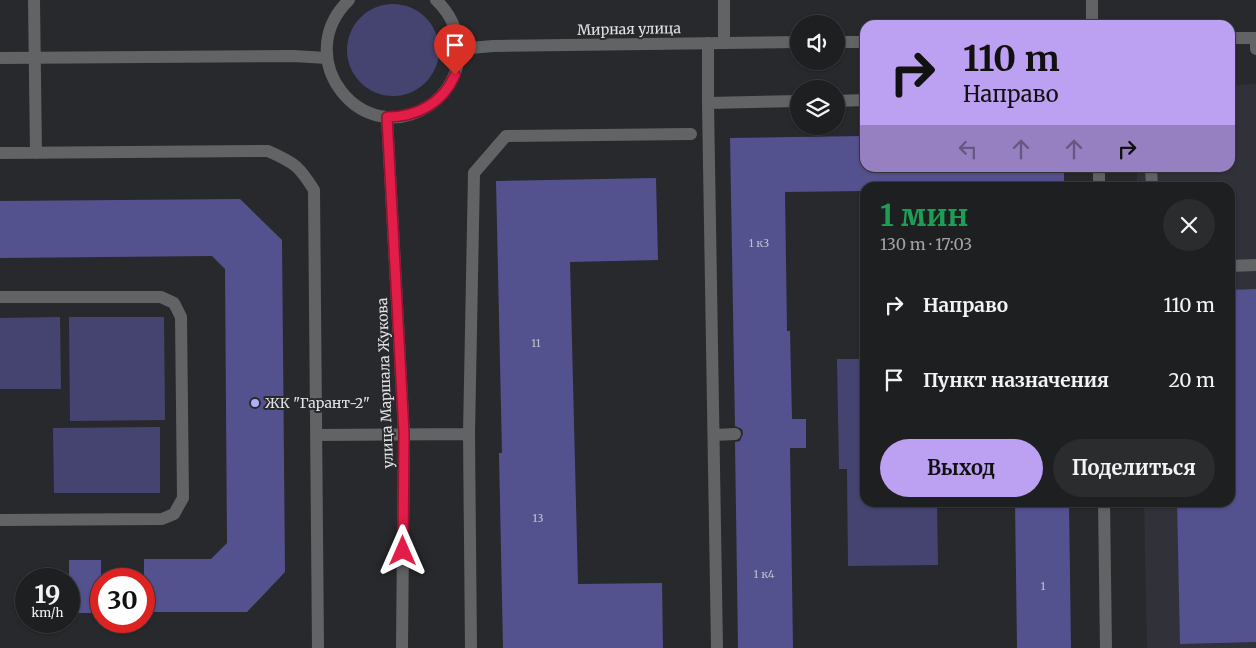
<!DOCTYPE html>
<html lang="ru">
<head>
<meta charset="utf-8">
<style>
	body { margin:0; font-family:Merriweather,serif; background:#2b2c2e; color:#f1f3f6; height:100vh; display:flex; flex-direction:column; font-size:19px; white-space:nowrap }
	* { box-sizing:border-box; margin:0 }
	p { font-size:16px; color:#a1a2a5 }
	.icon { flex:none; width:28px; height:28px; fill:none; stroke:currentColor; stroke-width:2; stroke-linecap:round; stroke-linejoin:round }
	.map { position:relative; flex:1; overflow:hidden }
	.sheet { position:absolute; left:860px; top:182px; width:375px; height:325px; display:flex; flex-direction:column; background:#1e1f21; border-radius:15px; box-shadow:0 1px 4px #0004,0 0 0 1px #3c3d3f }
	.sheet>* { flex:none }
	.guide { position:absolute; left:860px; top:20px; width:375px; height:152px; border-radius:15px; box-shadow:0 1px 4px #0004,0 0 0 1px #3c3d3f; background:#bca0f2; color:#111; overflow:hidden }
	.controls { position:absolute; left:790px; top:15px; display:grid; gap:10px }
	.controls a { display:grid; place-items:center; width:55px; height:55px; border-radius:50%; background:#1e1f21; box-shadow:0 1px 4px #0004,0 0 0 1px #3c3d3f; font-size:25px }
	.speed { position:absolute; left:15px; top:568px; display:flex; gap:10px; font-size:25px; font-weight:700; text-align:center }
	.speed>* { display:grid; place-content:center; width:65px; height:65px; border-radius:50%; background:#1e1f21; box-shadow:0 1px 4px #0004,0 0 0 1px #3c3d3f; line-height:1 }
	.speed small { font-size:12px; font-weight:400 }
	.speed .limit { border:8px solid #d22; background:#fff; color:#111 }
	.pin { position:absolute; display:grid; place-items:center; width:42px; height:42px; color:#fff; margin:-51px -21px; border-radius:50% 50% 50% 0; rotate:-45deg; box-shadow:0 0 5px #0007 }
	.pin .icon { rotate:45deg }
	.me { position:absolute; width:55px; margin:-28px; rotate:0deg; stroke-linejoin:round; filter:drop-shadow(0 0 4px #0008) }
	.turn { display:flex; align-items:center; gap:18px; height:105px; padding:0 20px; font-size:22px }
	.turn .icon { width:65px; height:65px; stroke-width:2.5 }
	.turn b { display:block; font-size:35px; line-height:42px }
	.lanes { display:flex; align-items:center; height:48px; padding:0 20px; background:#0003; justify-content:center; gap:25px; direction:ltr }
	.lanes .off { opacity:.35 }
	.round { display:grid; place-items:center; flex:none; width:52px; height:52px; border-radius:26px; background:#2b2c2e }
	.overview { display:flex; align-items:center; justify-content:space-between; height:85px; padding:0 20px }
	h1 { font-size:30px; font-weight:700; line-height:38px; color:#1e9e55 }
	.button { display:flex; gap:10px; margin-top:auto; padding:10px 20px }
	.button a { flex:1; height:58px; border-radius:30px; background:#bca0f2; color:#111; font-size:20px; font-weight:700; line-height:58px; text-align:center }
	.button a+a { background:#2b2c2e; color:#f1f3f6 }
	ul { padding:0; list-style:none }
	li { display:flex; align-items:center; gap:15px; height:75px; padding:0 20px }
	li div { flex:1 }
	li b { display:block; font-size:19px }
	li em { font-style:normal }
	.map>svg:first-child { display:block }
</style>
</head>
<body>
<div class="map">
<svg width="1256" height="648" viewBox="0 0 1256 648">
	<rect width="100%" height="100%" fill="#28292c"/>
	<path fill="#31313a" d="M1256,84v564h-109l-3,-145 86,-1v-314l-93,-1v-19h93v-83z"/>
	<path fill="#454471" d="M347 50a46 46 0 1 1 92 0a46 46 0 1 1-92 0Z
		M60,317l1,72h-61v-71z
		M69,317h95l1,103 -95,1z
		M837,359h28v143l72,1 1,62 -90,1 -1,-97h-8z
		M160,427v66h-106l-1,-65z"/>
	<path fill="#54518f" d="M865,136v32h199v20h-199v3l-80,1 2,139h3l2,88h14v29h-16l3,200h-55l-3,-206 5,-1 3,-7 -1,-5 -7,-3 -5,-288z
		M656,178l2,82 -88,2 8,322 84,-1 1,65h-160l-4,-195h3l-6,-272z
		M240,199l42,41 3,332 -38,40h-103v-53h67l16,-16 -2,-274 -13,-13 -212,2v-57z
		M1256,289v353l-76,2 -3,-142h53v-26l2,-1 -2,-185z
		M1015,502h54l2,146h-54z
		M69,560h32v53h-32z"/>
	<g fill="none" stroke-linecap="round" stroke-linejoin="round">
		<path stroke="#626364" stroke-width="12" d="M34,0l2,153
			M724,0v43
			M1092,0v25
			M1256,38v11
			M708,43v60l91,-2
			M836,101l29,-1
			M708,103l9,545
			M0,153l268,-2c27,12 31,15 46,39l4,458
			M1099,168v20
			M1151,168l1,20
			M1230,266l26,-1
			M0,297h161l13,6 7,14 2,181 -9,16 -12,5 -162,1
			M469,434l5,-261 32,-37 185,-2
			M316,435l153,-1 2,214
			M714,435l21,-1
			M1104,502l2,146"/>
		<path stroke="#626364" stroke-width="12" d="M349,0c-60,58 13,151 81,105 15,-10 25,-26 28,-43 4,-23 -5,-46 -22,-62
			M1230,38h26
			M836,42h29
			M459,49l34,-3 306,-4
			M0,58l293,-2 34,2
			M387,117l17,317 -2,214"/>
	</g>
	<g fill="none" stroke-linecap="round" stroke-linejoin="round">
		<defs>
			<path id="route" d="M403,551l1,-117 -17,-317c30,0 56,-14 68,-42"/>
		</defs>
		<use href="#route" stroke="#92132f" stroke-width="12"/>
		<use href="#route" stroke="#e11d48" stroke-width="9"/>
	</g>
	<circle fill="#afaefa" stroke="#28292c" stroke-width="2" cx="255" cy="403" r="5"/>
	<g text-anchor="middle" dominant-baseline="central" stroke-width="4" stroke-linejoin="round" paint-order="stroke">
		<g font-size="11" fill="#bfbed0">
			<text x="759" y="243">1 к3</text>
			<text x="536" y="343">11</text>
			<text x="538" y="518">13</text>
			<text x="764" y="574">1 к4</text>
			<text x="1043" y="586">1</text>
		</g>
		<g font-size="14" fill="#e3e3e5" stroke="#28292c">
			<text transform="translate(629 29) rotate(-1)">Мирная улица</text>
			<text transform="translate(385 383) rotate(-92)">улица Маршала Жукова</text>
		</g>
		<g font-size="14" fill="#e3e3e5" stroke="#28292c" text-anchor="start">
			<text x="265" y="403">ЖК "Гарант-2"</text>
		</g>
	</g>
</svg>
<div class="controls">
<a><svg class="icon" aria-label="sound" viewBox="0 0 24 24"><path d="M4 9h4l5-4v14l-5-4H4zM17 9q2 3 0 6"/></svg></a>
<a><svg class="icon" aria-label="layers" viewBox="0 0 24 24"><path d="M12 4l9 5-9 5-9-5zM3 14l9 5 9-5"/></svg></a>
</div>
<div class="speed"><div>19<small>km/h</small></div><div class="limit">30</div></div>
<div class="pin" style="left:455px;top:75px;background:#d93025"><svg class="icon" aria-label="arrive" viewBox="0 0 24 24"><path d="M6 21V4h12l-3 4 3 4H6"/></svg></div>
<svg class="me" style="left:403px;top:551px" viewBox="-20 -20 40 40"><path d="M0-17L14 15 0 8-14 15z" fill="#e11d48" stroke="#fff" stroke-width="4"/></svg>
<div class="guide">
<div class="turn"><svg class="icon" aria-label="right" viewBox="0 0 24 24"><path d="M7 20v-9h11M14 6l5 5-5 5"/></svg><div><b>110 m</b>Направо</div></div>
<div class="lanes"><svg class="icon off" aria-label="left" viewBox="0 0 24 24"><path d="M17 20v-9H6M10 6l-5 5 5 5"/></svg><svg class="icon off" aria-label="ahead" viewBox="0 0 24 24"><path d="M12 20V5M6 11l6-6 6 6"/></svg><svg class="icon off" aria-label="ahead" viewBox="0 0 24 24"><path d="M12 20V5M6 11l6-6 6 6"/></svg><svg class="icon" aria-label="right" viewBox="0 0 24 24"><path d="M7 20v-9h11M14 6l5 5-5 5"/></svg></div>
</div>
<section class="sheet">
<div class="overview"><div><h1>1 мин</h1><p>130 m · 17:03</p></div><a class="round"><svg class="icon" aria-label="close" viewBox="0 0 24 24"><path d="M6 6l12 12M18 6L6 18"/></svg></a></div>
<ul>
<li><svg class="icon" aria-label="right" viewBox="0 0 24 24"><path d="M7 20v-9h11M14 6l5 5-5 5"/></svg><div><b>Направо</b></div><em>110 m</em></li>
<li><svg class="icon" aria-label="arrive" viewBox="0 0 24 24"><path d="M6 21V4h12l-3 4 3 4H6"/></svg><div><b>Пункт назначения</b></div><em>20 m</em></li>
</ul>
<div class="button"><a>Выход</a><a>Поделиться</a></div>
</section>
</div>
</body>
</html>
